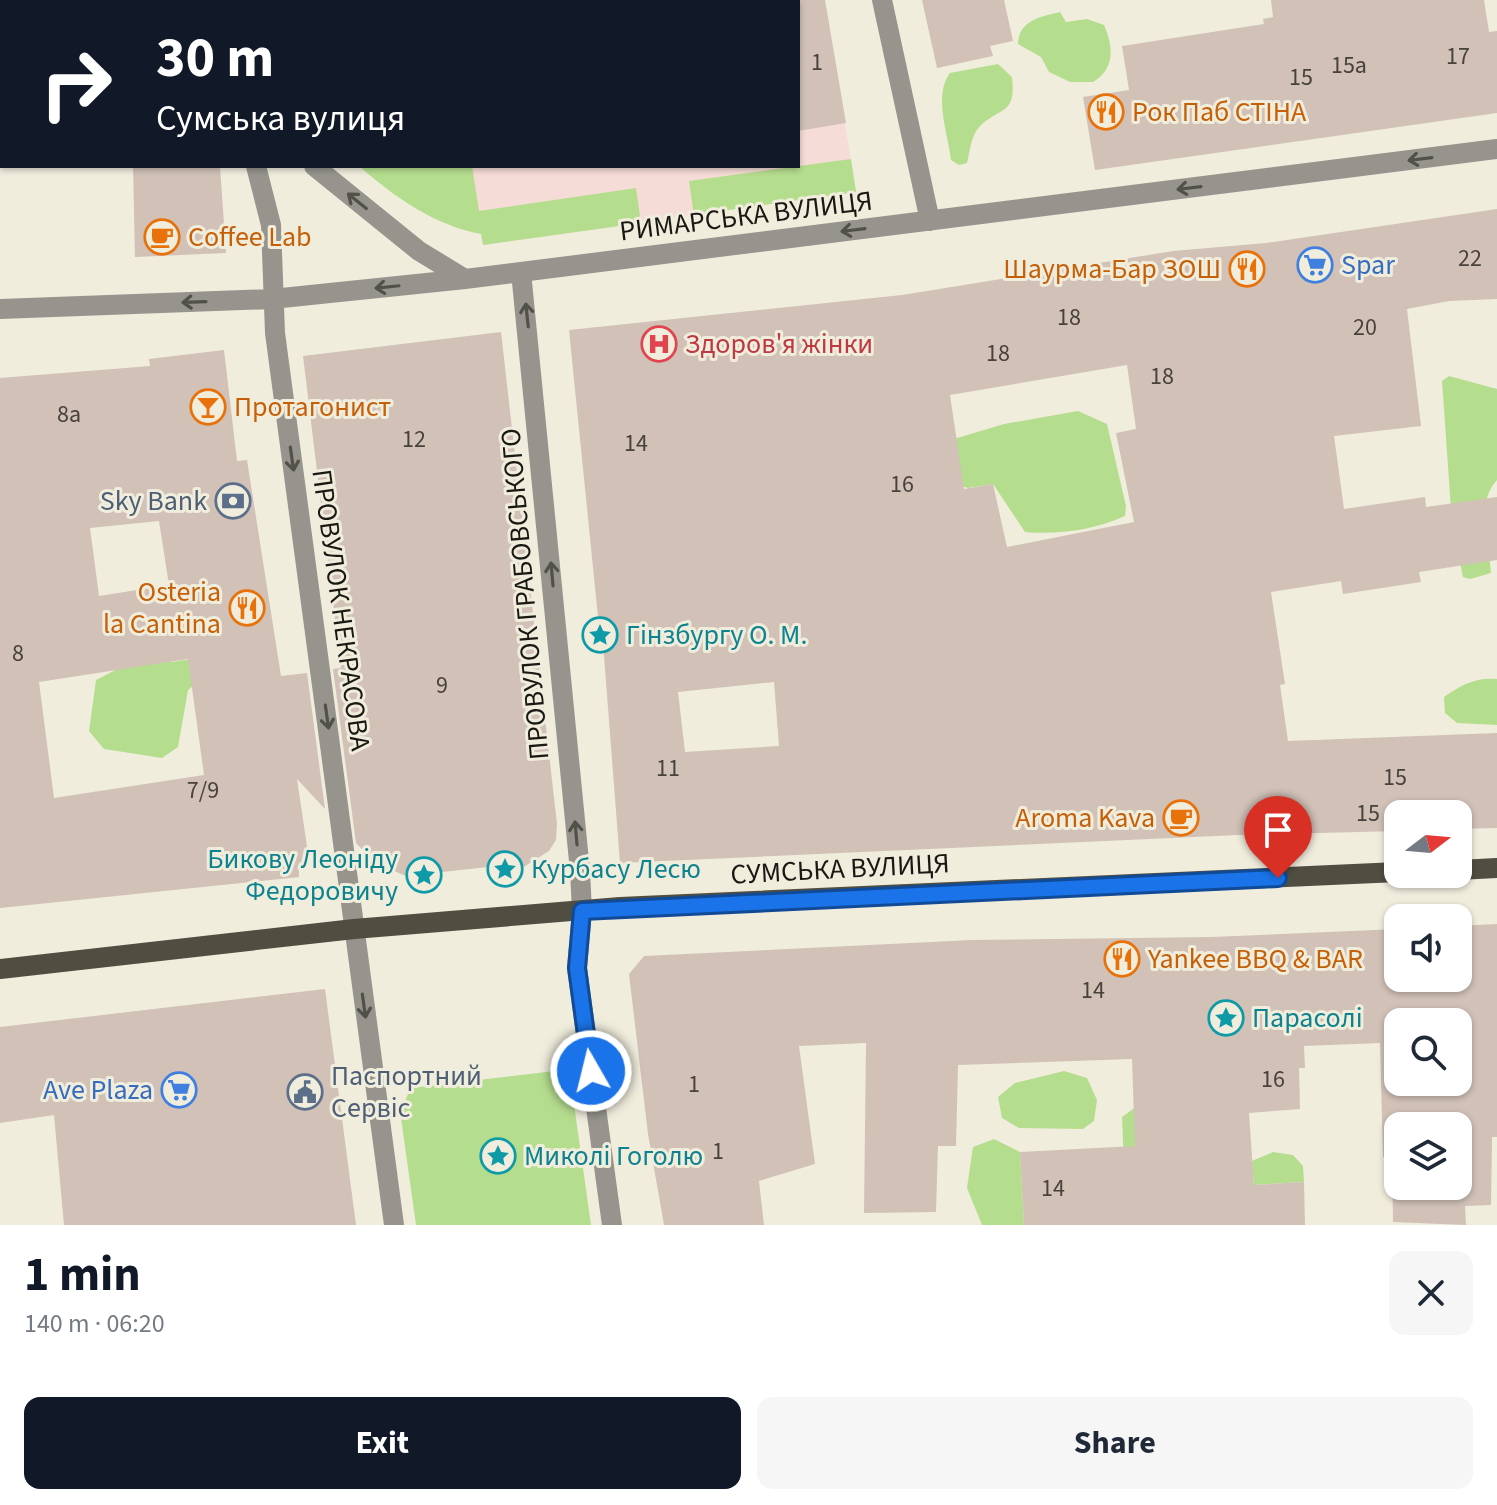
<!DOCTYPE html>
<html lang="en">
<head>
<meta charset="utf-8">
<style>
	body { margin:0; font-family:"Source Sans 3",sans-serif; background:#f6f6f7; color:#1f2937; height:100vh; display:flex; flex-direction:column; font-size:30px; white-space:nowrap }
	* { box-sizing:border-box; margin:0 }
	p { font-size:26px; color:#747a83 }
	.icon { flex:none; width:44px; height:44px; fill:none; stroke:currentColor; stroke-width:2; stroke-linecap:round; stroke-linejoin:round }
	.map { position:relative; height:1225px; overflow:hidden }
	.details { display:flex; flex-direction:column; background:#fff; flex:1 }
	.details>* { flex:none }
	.hud { position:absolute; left:0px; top:0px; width:800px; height:168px; box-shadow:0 2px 6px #0004; background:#111827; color:#fff; overflow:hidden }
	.needle { width:52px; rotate:74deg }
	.buttons { position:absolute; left:1384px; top:800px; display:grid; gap:16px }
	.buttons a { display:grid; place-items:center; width:88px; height:88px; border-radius:16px; background:#fff; box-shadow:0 2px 6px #0004; font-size:40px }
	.pin { position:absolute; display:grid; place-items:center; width:68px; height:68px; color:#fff; margin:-82px -34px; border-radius:50% 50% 50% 0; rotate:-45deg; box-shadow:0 0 8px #0007 }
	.pin .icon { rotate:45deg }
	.me { position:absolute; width:88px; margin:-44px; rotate:352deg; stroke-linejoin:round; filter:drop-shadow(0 0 6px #0008) }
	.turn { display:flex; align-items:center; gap:28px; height:168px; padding:0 24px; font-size:36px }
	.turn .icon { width:104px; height:104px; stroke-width:2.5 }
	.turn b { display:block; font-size:56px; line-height:68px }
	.round { display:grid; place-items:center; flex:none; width:84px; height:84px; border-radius:16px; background:#f6f6f7 }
	.overview { display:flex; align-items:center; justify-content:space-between; height:136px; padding:0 24px }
	h1 { font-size:48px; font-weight:700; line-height:60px; color:#111827 }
	.action { display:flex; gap:16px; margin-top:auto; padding:16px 24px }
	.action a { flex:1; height:92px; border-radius:16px; background:#111827; color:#fff; font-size:32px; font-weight:700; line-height:92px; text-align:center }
	.action a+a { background:#f6f6f7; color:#1f2937 }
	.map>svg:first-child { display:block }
</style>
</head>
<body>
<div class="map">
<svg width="1497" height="1225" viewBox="0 0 1497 1225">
	<rect width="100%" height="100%" fill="#f0eddd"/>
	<path fill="#f6dcd6" d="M440,0h385l31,192 -373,53 -11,-79h326v-164z"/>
	<path fill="#b5dd8e" d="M1060,12l6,10 21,-3 17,6c9,21 12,43 -11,57h-23l-21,-10 -8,-15 -23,-13c1,-24 22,-27 42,-32z
		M998,64l14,13c4,38 -10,29 -32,49 -9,9 -10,25 -13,37l-8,2 -8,-5c-3,-27 -18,-64 -1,-87z
		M851,159l5,33 -162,23 -5,-34z
		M359,166h113l7,45 157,-23 5,35 -158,22 -2,-11c-45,-8 -87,-37 -122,-68z
		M1449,376l48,13v91c-22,24 -8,62 -6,93l-21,6 -7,-2 -11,-54 -10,-142z
		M1078,411l29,13 19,82 -1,10c-31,14 -67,19 -100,16l-32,-48 -25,4 -22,-6 8,-43 50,-15z
		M235,652l-47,38 -10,57 -16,11 -58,-9 -15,-18 7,-51 45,-23 31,5z
		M1497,679v46l-40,-2 -12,-10 -1,-16c17,-12 32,-20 53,-18z
		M555,1071l16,12 20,142h-175l-16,-114 11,-23z
		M1064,1071l23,7 10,22 -3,21 -11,8 -64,-1 -17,-10 -4,-21 17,-14z
		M1137,1106l-1,63 -12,-3 -2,-49z
		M994,1139l26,13 4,73h-42l-15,-37 6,-41z
		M1273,1152l20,3 10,11 1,16 -50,3 -2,-24z"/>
	<path fill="#d1c1b7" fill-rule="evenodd" d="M798,0h27l21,123 -48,8z
		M922,0h82l9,41 -23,5 3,10 -56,12z
		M1271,0h213l5,32 8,-1v82l-402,57 -12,-73 46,-7 -7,-44 142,-22 -1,-5 10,-2z
		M133,166h87l6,87 -91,4z
		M1497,209v90l-48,2 -42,8 14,117 -87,10 10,73 81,-12 1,10 71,-10v63l-78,12 2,10 -78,12 -2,-13 -70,11 14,92 -5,1 8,56 209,-8v95l-39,1v-15h-60v17l-160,4 -618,28 -19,-246h-3l-29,-287 333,-35 271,-44 93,-8zM1127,365l9,64 -20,4 18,89 -127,25 -14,-63 -29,5 -14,-94zM774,682l5,64 -94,6 -7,-60z
		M501,332l56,492 -1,16 -7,11 -27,17 -25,1v-3l-91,10 -31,-13 -19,-20 -23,-174 8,-1 -38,-312z
		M224,350l13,111 10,-1 34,216 26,-3 18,136 -28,-30 12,81 -10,7v10l-299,31v-530l150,-12 -1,-7zM159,521l10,64 -70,11 -9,-68zM188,659l16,116 -150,23 -15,-116z
		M1497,924v213h-5l-1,68 -26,1 1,19 -73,-3 -1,-65h-9l-3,-114 -76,3 1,22h-6l1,41 -51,4 5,72 50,-3 1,43h-281l-4,-73 115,-6 -3,-87 -174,6 -2,81h-18l-2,66 -72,1 2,-170 -67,3 16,118 -56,17 5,44h-100l-16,-91 -19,-160 15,-18 328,-16 239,-3 187,-8v49h60v-52zM1398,1022h60v60h-60zM1398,1126h60v60h-60z
		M325,989l31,236h-292l-10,-110 -54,8v-96z"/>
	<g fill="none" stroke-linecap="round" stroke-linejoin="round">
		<path stroke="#96948d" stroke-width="20" d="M109,0l2,2
			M882,0l48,221
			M256,166l15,59 4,108 119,892
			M314,166l105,85 46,28
			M521,272l59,599 2,40 -5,57 35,257
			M0,309l272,-10 193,-20 1032,-130"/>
		<path stroke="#504d41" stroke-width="20" d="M1458,870l39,-2
			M0,969l354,-40 266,-22 778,-35"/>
	</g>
	<defs><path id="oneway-shaft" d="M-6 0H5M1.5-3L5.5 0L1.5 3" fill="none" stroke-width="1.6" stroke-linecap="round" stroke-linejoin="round" transform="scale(2)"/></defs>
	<g stroke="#515049">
		<use href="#oneway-shaft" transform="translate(1420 159) rotate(173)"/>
		<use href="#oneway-shaft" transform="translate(1189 188) rotate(173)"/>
		<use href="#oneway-shaft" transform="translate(357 201) rotate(-141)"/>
		<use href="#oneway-shaft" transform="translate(853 230) rotate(173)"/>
		<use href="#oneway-shaft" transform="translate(387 287) rotate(174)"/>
		<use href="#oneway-shaft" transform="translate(194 302) rotate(178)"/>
		<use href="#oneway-shaft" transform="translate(527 315) rotate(-96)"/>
		<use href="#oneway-shaft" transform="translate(292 459) rotate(82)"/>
		<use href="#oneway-shaft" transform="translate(552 574) rotate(-95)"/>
		<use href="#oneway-shaft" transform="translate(327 717) rotate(82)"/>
		<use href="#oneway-shaft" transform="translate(576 833) rotate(-95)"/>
		<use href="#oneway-shaft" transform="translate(364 1006) rotate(82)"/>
	</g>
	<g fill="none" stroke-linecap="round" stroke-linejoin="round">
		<defs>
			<path id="route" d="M591,1071l-14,-103 5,-57 696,-33"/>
		</defs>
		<use href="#route" stroke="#114b97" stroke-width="20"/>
		<use href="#route" stroke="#1a73e8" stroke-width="14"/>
	</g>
	<defs>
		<symbol id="restaurant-ring" viewBox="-11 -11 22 22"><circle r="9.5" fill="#f0eddd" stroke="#e8710a" stroke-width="1.5"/><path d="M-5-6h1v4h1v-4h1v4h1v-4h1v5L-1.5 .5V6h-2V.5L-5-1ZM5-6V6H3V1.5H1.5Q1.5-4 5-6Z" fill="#e8710a"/></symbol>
		<symbol id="cafe-ring" viewBox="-11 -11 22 22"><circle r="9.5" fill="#f0eddd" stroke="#e8710a" stroke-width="1.5"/><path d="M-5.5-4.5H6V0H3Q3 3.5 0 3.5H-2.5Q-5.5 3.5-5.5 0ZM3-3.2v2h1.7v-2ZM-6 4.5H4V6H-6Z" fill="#e8710a"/></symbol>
		<symbol id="supermarket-ring" viewBox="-11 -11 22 22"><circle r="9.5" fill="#f0eddd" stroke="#3f7fe0" stroke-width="1.5"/><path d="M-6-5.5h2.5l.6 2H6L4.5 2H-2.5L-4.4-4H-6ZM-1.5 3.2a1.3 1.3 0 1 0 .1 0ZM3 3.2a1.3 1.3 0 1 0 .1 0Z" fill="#3f7fe0"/></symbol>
		<symbol id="hospital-ring" viewBox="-11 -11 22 22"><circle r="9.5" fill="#f0eddd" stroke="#e0444e" stroke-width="1.5"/><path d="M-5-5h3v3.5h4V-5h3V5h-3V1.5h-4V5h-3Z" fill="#e0444e"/></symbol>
		<symbol id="bar-ring" viewBox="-11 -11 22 22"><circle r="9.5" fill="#f0eddd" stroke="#e8710a" stroke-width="1.5"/><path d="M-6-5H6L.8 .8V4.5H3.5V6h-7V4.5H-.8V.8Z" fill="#e8710a"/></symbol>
		<symbol id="bank-ring" viewBox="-11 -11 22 22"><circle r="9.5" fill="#f0eddd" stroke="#5c6f8a" stroke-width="1.5"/><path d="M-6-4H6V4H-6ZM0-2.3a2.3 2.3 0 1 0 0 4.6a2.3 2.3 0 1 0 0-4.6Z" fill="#5c6f8a"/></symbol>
		<symbol id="sight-ring" viewBox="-11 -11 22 22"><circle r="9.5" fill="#f0eddd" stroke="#0f9aa8" stroke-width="1.5"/><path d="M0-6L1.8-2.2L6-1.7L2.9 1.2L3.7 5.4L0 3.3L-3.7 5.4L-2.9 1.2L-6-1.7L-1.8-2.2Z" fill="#0f9aa8"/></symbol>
		<symbol id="civic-ring" viewBox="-11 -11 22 22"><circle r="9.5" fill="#f0eddd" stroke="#5c6f8a" stroke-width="1.5"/><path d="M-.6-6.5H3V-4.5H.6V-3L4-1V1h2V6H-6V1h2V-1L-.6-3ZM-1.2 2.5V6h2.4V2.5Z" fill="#5c6f8a"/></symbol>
	</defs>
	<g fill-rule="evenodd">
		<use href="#restaurant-ring" x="1086" y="92" width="40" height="40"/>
		<use href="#cafe-ring" x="142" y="217" width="40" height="40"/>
		<use href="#supermarket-ring" x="1295" y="245" width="40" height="40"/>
		<use href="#restaurant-ring" x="1227" y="249" width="40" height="40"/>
		<use href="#hospital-ring" x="639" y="324" width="40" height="40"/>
		<use href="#bar-ring" x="188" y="387" width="40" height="40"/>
		<use href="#bank-ring" x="213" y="481" width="40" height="40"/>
		<use href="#restaurant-ring" x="227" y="588" width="40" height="40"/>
		<use href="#sight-ring" x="580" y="615" width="40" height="40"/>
		<use href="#cafe-ring" x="1161" y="798" width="40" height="40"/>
		<use href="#sight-ring" x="485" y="849" width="40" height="40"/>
		<use href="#sight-ring" x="404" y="855" width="40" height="40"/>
		<use href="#restaurant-ring" x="1102" y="939" width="40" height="40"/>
		<use href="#sight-ring" x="1206" y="998" width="40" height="40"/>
		<use href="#supermarket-ring" x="159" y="1070" width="40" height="40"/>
		<use href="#civic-ring" x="285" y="1072" width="40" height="40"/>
		<use href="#sight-ring" x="478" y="1136" width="40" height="40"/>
	</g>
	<g text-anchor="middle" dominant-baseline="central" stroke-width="6" stroke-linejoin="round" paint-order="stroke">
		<g font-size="24" fill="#47423b">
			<text x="1458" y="56">17</text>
			<text x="817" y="62">1</text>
			<text x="1349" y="65">15а</text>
			<text x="1301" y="77">15</text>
			<text x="1470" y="258">22</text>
			<text x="1069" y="317">18</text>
			<text x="1365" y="327">20</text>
			<text x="998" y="353">18</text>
			<text x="1162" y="376">18</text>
			<text x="69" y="414">8а</text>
			<text x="414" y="439">12</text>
			<text x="636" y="443">14</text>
			<text x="902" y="484">16</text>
			<text x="18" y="653">8</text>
			<text x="442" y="685">9</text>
			<text x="668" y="768">11</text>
			<text x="1395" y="777">15</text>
			<text x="203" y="790">7/9</text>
			<text x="1368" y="813">15</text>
			<text x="1093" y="990">14</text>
			<text x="1273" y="1079">16</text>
			<text x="694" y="1084">1</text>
			<text x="718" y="1151">1</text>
			<text x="1053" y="1188">14</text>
		</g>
		<g font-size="28" fill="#c56008" stroke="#f0eddd" text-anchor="start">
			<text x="1132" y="112">Рок Паб СТІНА</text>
			<text x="188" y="237">Coffee Lab</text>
			<text x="1221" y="269" text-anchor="end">Шаурма-Бар ЗОШ</text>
			<text x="234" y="407">Протагонист</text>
			<text x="221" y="592" text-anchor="end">Osteria<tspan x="221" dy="32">la Cantina</tspan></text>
			<text x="1155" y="818" text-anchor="end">Aroma Kava</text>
			<text x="1148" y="959">Yankee BBQ &amp; BAR</text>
		</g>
		<g font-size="28" fill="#191812" stroke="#f0eddd">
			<text transform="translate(746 216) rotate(-7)">РИМАРСЬКА ВУЛИЦЯ</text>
			<text transform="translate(525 594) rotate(-95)">ПРОВУЛОК ГРАБОВСЬКОГО</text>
			<text transform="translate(341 610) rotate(82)">ПРОВУЛОК НЕКРАСОВА</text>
			<text transform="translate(840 869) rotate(-3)">СУМСЬКА ВУЛИЦЯ</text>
		</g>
		<g font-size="28" fill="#366cbe" stroke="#f0eddd" text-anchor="start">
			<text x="1341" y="265">Spar</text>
			<text x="153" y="1090" text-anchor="end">Ave Plaza</text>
		</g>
		<g font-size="28" fill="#be3a42" stroke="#f0eddd" text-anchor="start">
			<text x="685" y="344">Здоров'я жінки</text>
		</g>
		<g font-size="28" fill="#4e5e75" stroke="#f0eddd" text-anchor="end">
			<text x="207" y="501">Sky Bank</text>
			<text x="331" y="1076" text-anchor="start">Паспортний<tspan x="331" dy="32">Сервіс</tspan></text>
		</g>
		<g font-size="28" fill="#0d838f" stroke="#f0eddd" text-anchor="start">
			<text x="626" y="635">Гінзбургу О. М.</text>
			<text x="398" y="859" text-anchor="end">Бикову Леоніду<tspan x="398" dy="32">Федоровичу</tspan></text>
			<text x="531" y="869">Курбасу Лесю</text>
			<text x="1252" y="1018">Парасолі</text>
			<text x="524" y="1156">Миколі Гоголю</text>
		</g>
	</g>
</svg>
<div class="buttons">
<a><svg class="needle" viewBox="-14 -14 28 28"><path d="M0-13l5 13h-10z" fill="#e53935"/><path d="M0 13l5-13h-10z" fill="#747a83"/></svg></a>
<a><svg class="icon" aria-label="sound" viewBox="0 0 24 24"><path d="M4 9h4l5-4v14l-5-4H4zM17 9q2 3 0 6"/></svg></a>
<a><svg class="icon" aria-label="search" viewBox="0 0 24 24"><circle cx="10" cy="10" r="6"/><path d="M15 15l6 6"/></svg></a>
<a><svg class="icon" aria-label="layers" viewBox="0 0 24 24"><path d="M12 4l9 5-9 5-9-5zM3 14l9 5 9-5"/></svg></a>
</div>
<div class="pin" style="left:1278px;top:878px;background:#d93025"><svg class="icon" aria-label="arrive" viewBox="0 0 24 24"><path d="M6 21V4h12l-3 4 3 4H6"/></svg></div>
<svg class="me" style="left:591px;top:1071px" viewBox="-20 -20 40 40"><circle r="17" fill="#1a73e8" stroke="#fff" stroke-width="3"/><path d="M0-11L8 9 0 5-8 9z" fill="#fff"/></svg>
<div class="hud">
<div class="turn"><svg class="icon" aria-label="right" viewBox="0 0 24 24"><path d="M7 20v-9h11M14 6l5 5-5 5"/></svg><div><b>30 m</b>Сумська вулиця</div></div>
</div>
</div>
<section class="details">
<div class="overview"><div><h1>1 min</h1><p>140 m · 06:20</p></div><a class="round"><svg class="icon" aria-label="close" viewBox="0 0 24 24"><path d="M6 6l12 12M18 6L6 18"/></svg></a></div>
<div class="action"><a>Exit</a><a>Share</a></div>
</section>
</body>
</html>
